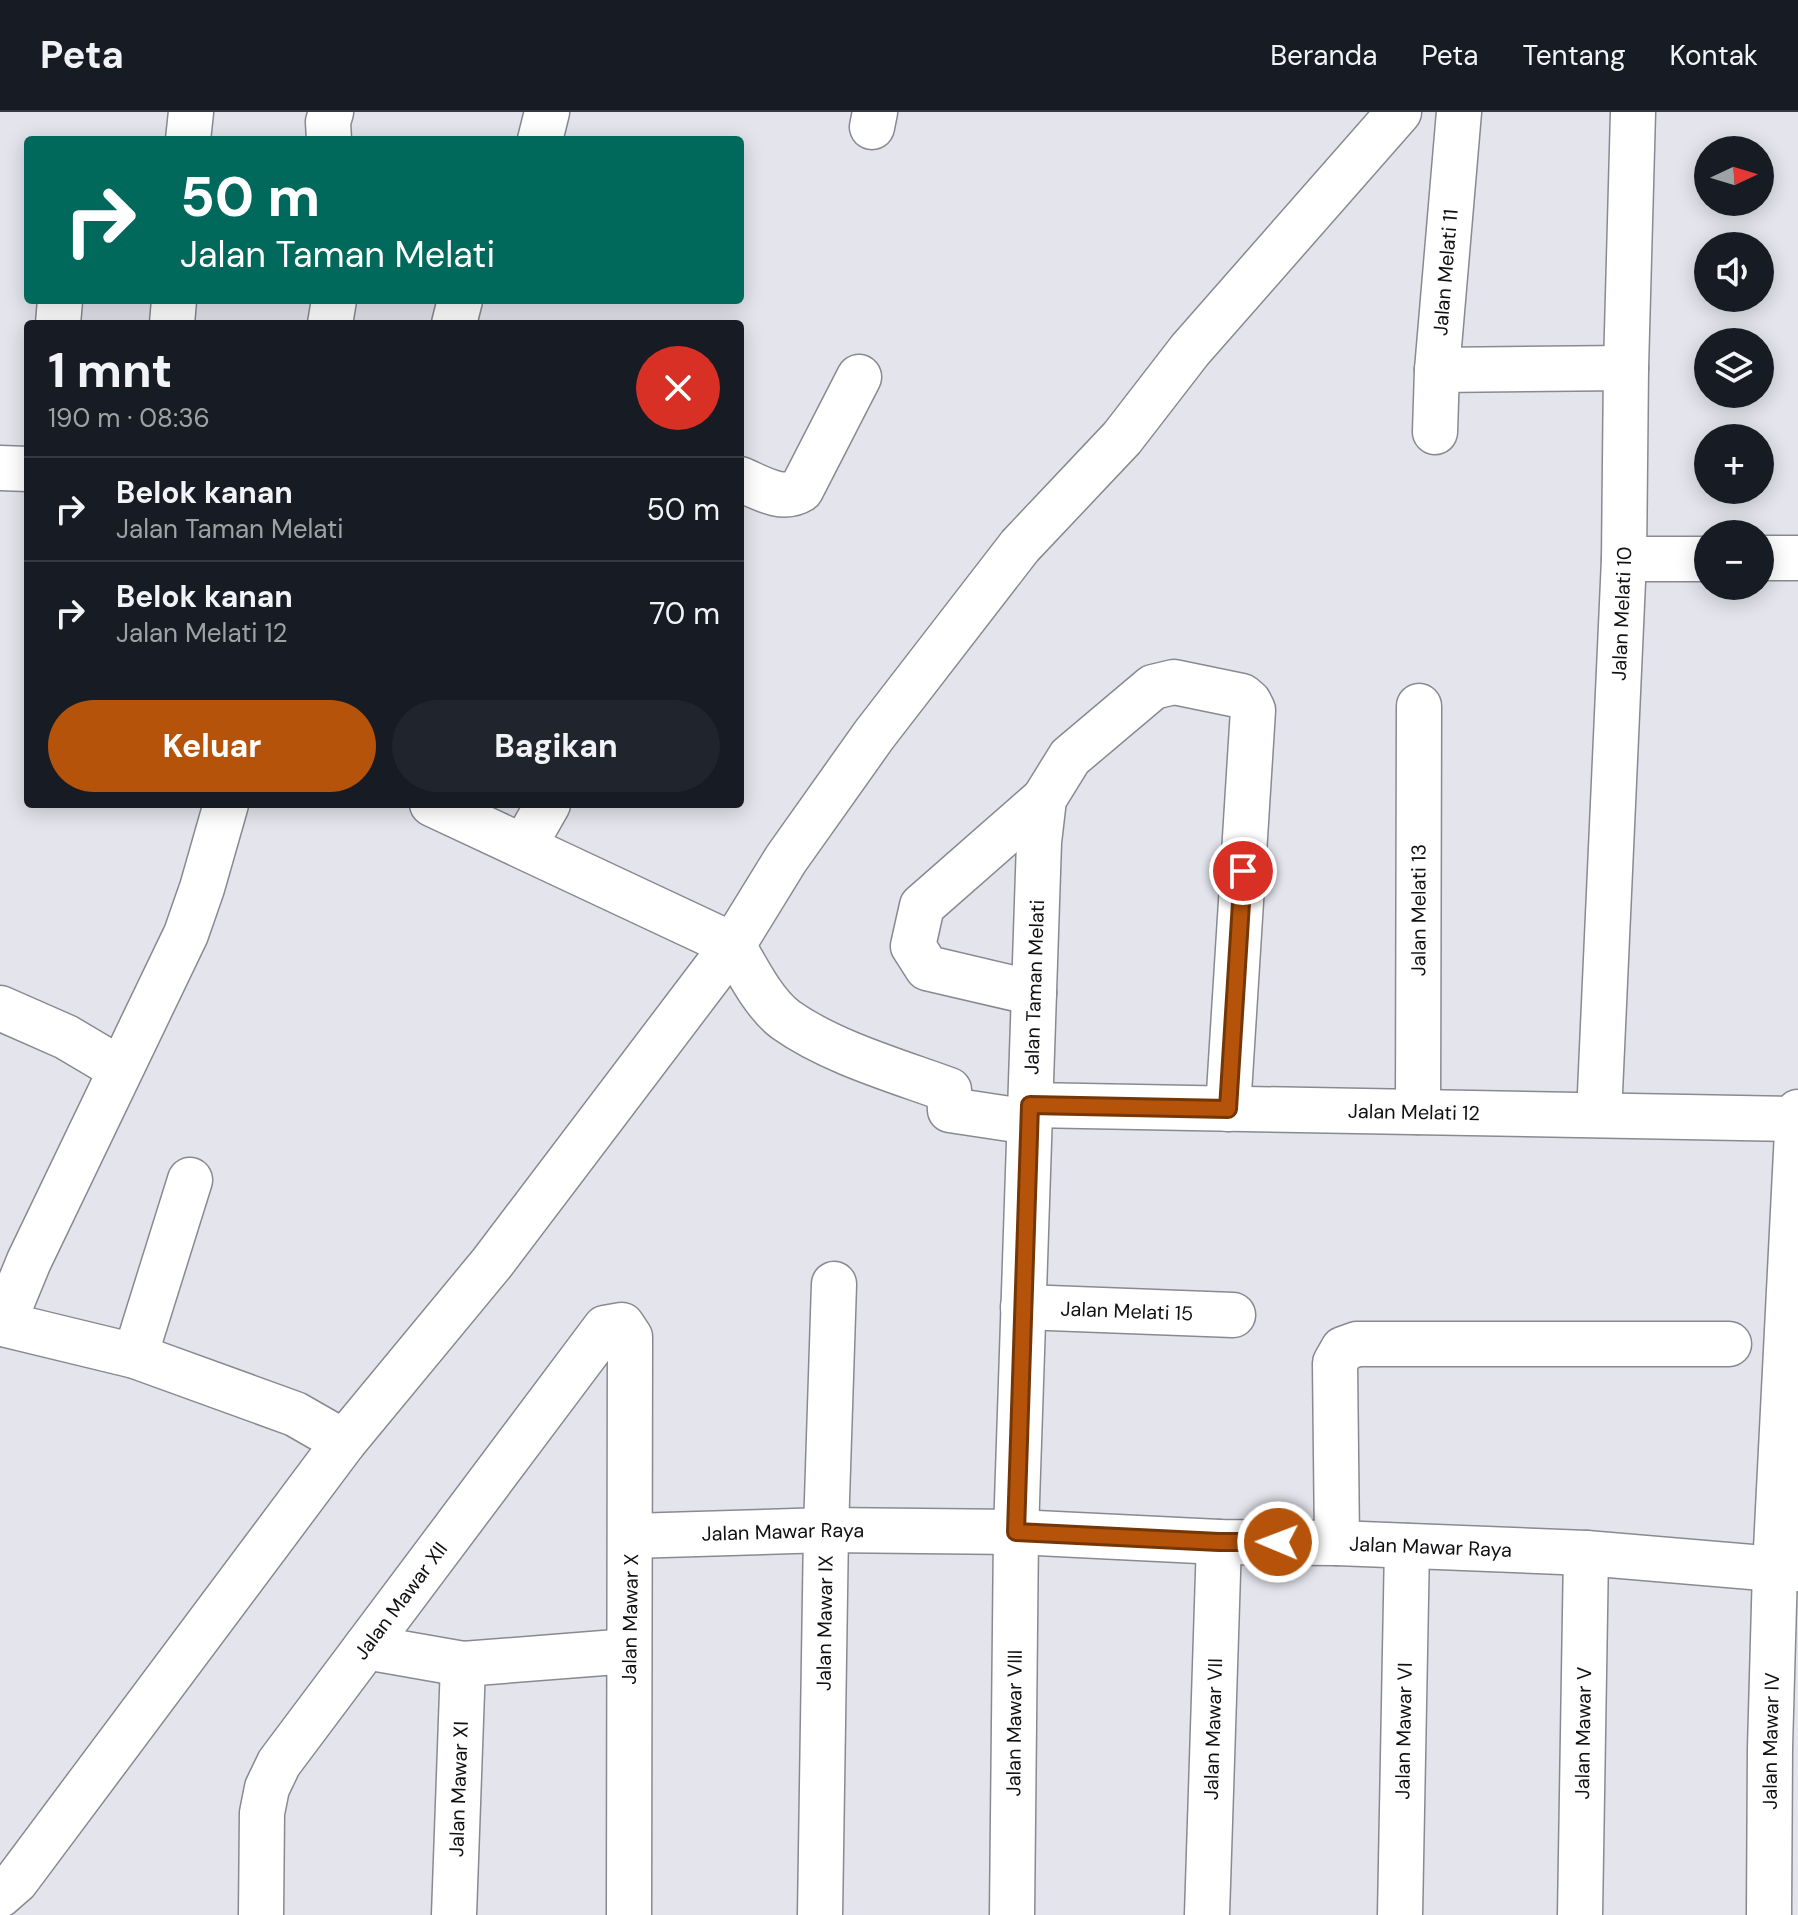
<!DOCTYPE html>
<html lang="id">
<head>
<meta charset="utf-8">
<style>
	body { margin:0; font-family:"DM Sans",sans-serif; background:#20242c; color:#f1f3f6; height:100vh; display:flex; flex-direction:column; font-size:30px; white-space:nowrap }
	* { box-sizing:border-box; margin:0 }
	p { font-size:26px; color:#9ea1a6 }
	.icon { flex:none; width:44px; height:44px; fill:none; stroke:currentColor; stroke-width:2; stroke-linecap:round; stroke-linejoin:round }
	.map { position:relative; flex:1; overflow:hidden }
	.sheet { position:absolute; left:24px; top:208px; width:720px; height:488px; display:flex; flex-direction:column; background:#171b24; border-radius:8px; box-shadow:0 4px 20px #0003 }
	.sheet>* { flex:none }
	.banner { position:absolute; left:24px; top:24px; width:720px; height:168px; border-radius:8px; box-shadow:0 4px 20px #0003; background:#00695c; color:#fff; overflow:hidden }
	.needle { width:52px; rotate:86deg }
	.fabs { position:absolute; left:1694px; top:24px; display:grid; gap:16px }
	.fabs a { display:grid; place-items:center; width:80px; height:80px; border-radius:50%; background:#171b24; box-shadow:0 4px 20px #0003; font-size:40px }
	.pin { position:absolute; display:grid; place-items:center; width:68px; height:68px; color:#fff; margin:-34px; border:4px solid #fff; border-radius:50%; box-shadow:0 2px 8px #0007 }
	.me { position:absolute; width:88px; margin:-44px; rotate:271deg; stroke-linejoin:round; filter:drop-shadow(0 0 6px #0008) }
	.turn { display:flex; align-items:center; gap:28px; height:168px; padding:0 24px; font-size:36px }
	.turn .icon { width:104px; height:104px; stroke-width:2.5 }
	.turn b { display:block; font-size:56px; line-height:68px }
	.round { display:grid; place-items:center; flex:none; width:84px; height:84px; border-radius:42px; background:#20242c }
	.headline { display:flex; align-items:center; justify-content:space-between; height:136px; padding:0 24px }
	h1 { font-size:48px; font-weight:700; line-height:60px }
	.action { display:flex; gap:16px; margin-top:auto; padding:16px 24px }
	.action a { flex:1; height:92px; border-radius:48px; background:#b45309; color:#fff; font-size:32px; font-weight:700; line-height:92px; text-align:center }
	.action a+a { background:#20242c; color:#f1f3f6 }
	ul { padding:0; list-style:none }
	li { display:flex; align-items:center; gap:24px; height:104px; padding:0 24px; border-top:2px solid #363941 }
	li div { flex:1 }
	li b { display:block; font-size:30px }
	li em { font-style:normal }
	header { display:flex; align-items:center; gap:48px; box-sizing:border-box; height:112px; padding:0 40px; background:#171b24; border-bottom:2px solid #363941 }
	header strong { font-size:38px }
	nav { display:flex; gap:44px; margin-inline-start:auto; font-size:28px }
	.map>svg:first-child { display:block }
</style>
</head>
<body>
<header>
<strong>Peta</strong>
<nav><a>Beranda</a><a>Peta</a><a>Tentang</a><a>Kontak</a></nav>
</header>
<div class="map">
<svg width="1798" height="1803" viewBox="0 0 1798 1803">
	<rect width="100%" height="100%" fill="#e3e4ec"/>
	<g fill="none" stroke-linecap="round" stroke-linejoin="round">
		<defs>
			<g id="minor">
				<path d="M872,15l3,-15"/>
				<path d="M188,28l3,-28"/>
				<path d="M329,28l-1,-18 3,-10"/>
				<path d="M540,28l7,-28"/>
				<path d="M58,212l2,-24"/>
				<path d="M172,212l2,-24"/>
				<path d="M330,212l4,-24"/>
				<path d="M454,212l6,-24"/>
				<path d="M1437,258l189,-2"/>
				<path id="s1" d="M1435,320l2,-62 22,-258"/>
				<path d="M0,356l28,1"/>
				<path d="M740,367c19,8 42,23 61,11l58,-113"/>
				<path d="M1760,446h38"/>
				<path d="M1624,447h84"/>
				<path d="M432,692l301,141c13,23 31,59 53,75 45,32 111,51 163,70l1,20 79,12"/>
				<path d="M524,734l24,-42"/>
				<path d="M1034,881l-107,-25 -14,-22 9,-40 122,-107"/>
				<path d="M0,896l66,29 54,32"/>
				<path id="s2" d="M1030,993l768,14"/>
				<path id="s3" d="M1418,1000l1,-406"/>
				<path id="s4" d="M1599,1003l25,-556 2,-191 7,-256"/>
				<path id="s5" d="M1023,1195l210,8"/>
				<path d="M0,1212h3l26,-63 157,-327 16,-46 24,-84"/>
				<path d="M3,1212l132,32 160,58 49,28"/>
				<path d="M135,1244l55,-176"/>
				<path id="s6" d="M631,1424l195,-6 190,2 203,10 118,1 249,10 189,16h23"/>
				<path d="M1337,1431l-2,-180 8,-14 14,-5h372"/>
				<path d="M366,1535l97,17 166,-13"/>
				<path d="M0,1783l16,-14 328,-439 148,-179 241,-318 53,-86 88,-124 146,-189 102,-108 68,-88 209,-238"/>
				<path id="s7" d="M261,1803l1,-102 5,-25 12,-25 326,-435 17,-3 8,12 -1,578"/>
				<path id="s8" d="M454,1803l9,-251"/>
				<path id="s9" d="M820,1803l6,-385 8,-246"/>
				<path id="s10" d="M1012,1803l4,-383 23,-690 5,-43 26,-42 83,-70 21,-5 68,14 7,6 4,8 -25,399"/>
				<path id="s11" d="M1207,1803l12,-373"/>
				<path id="s12" d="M1400,1803l7,-369"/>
				<path id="s13" d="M1580,1803l6,-362"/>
				<path id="s14" d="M1769,1803l1,-167 5,-179 23,-457"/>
			</g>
		</defs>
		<use href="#minor" stroke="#898a91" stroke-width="47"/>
		<use href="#minor" stroke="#fff" stroke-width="44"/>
	</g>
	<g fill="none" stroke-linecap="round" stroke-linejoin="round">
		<defs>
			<path id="route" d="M1243,759l-15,238 -198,-4 -14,427 203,10h59"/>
		</defs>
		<use href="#route" stroke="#753606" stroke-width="20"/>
		<use href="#route" stroke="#b45309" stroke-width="14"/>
	</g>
	<g text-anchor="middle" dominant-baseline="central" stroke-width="7" stroke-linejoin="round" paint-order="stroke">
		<g font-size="20" fill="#111114" stroke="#fff">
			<text stroke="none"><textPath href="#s1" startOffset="160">Jalan Melati 11</textPath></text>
			<text stroke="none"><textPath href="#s4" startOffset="502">Jalan Melati 10</textPath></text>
			<text stroke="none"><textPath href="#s3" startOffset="202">Jalan Melati 13</textPath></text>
			<text stroke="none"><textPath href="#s10" startOffset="928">Jalan Taman Melati</textPath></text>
			<text stroke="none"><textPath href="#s2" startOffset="384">Jalan Melati 12</textPath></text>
			<text stroke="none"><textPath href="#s5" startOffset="104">Jalan Melati 15</textPath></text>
			<text stroke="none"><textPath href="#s6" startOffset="152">Jalan Mawar Raya</textPath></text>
			<text stroke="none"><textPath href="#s6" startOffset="800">Jalan Mawar Raya</textPath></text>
			<text stroke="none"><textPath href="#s7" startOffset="358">Jalan Mawar XII</textPath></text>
			<text transform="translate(630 1507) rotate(-89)">Jalan Mawar X</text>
			<text stroke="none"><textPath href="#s9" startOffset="292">Jalan Mawar IX</textPath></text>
			<text stroke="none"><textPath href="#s10" startOffset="192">Jalan Mawar VIII</textPath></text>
			<text stroke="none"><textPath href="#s11" startOffset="186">Jalan Mawar VII</textPath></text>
			<text stroke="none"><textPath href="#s12" startOffset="184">Jalan Mawar VI</textPath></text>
			<text stroke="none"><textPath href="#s13" startOffset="182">Jalan Mawar V</textPath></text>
			<text stroke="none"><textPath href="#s14" startOffset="174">Jalan Mawar IV</textPath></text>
			<text stroke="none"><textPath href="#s8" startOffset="126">Jalan Mawar XI</textPath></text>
		</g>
	</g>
</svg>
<div class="fabs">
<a><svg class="needle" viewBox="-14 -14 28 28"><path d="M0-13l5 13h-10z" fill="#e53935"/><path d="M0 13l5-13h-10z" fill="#9ea1a6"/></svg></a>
<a><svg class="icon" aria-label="sound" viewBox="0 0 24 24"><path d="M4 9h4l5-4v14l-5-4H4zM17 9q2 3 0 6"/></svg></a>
<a><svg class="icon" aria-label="layers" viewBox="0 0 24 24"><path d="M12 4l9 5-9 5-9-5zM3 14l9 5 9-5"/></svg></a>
<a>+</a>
<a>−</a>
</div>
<div class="pin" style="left:1243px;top:759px;background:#d93025"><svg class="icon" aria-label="arrive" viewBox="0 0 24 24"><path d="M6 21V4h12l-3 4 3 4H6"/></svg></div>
<svg class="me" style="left:1278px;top:1430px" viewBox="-20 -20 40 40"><circle r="17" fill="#b45309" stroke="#fff" stroke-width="3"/><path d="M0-11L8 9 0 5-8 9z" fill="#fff"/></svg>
<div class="banner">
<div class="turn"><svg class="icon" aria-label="right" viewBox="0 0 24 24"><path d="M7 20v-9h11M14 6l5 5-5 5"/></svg><div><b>50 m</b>Jalan Taman Melati</div></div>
</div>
<section class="sheet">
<div class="headline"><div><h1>1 mnt</h1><p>190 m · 08:36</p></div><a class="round" style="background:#d93025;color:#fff"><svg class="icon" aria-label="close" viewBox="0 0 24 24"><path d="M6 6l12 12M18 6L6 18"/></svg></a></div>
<ul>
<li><svg class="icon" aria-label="right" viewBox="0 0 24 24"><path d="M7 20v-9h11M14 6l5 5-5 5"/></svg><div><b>Belok kanan</b><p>Jalan Taman Melati</p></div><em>50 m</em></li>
<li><svg class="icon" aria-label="right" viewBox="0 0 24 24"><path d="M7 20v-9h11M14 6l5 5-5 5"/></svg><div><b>Belok kanan</b><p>Jalan Melati 12</p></div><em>70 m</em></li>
</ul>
<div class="action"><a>Keluar</a><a>Bagikan</a></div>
</section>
</div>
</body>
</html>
